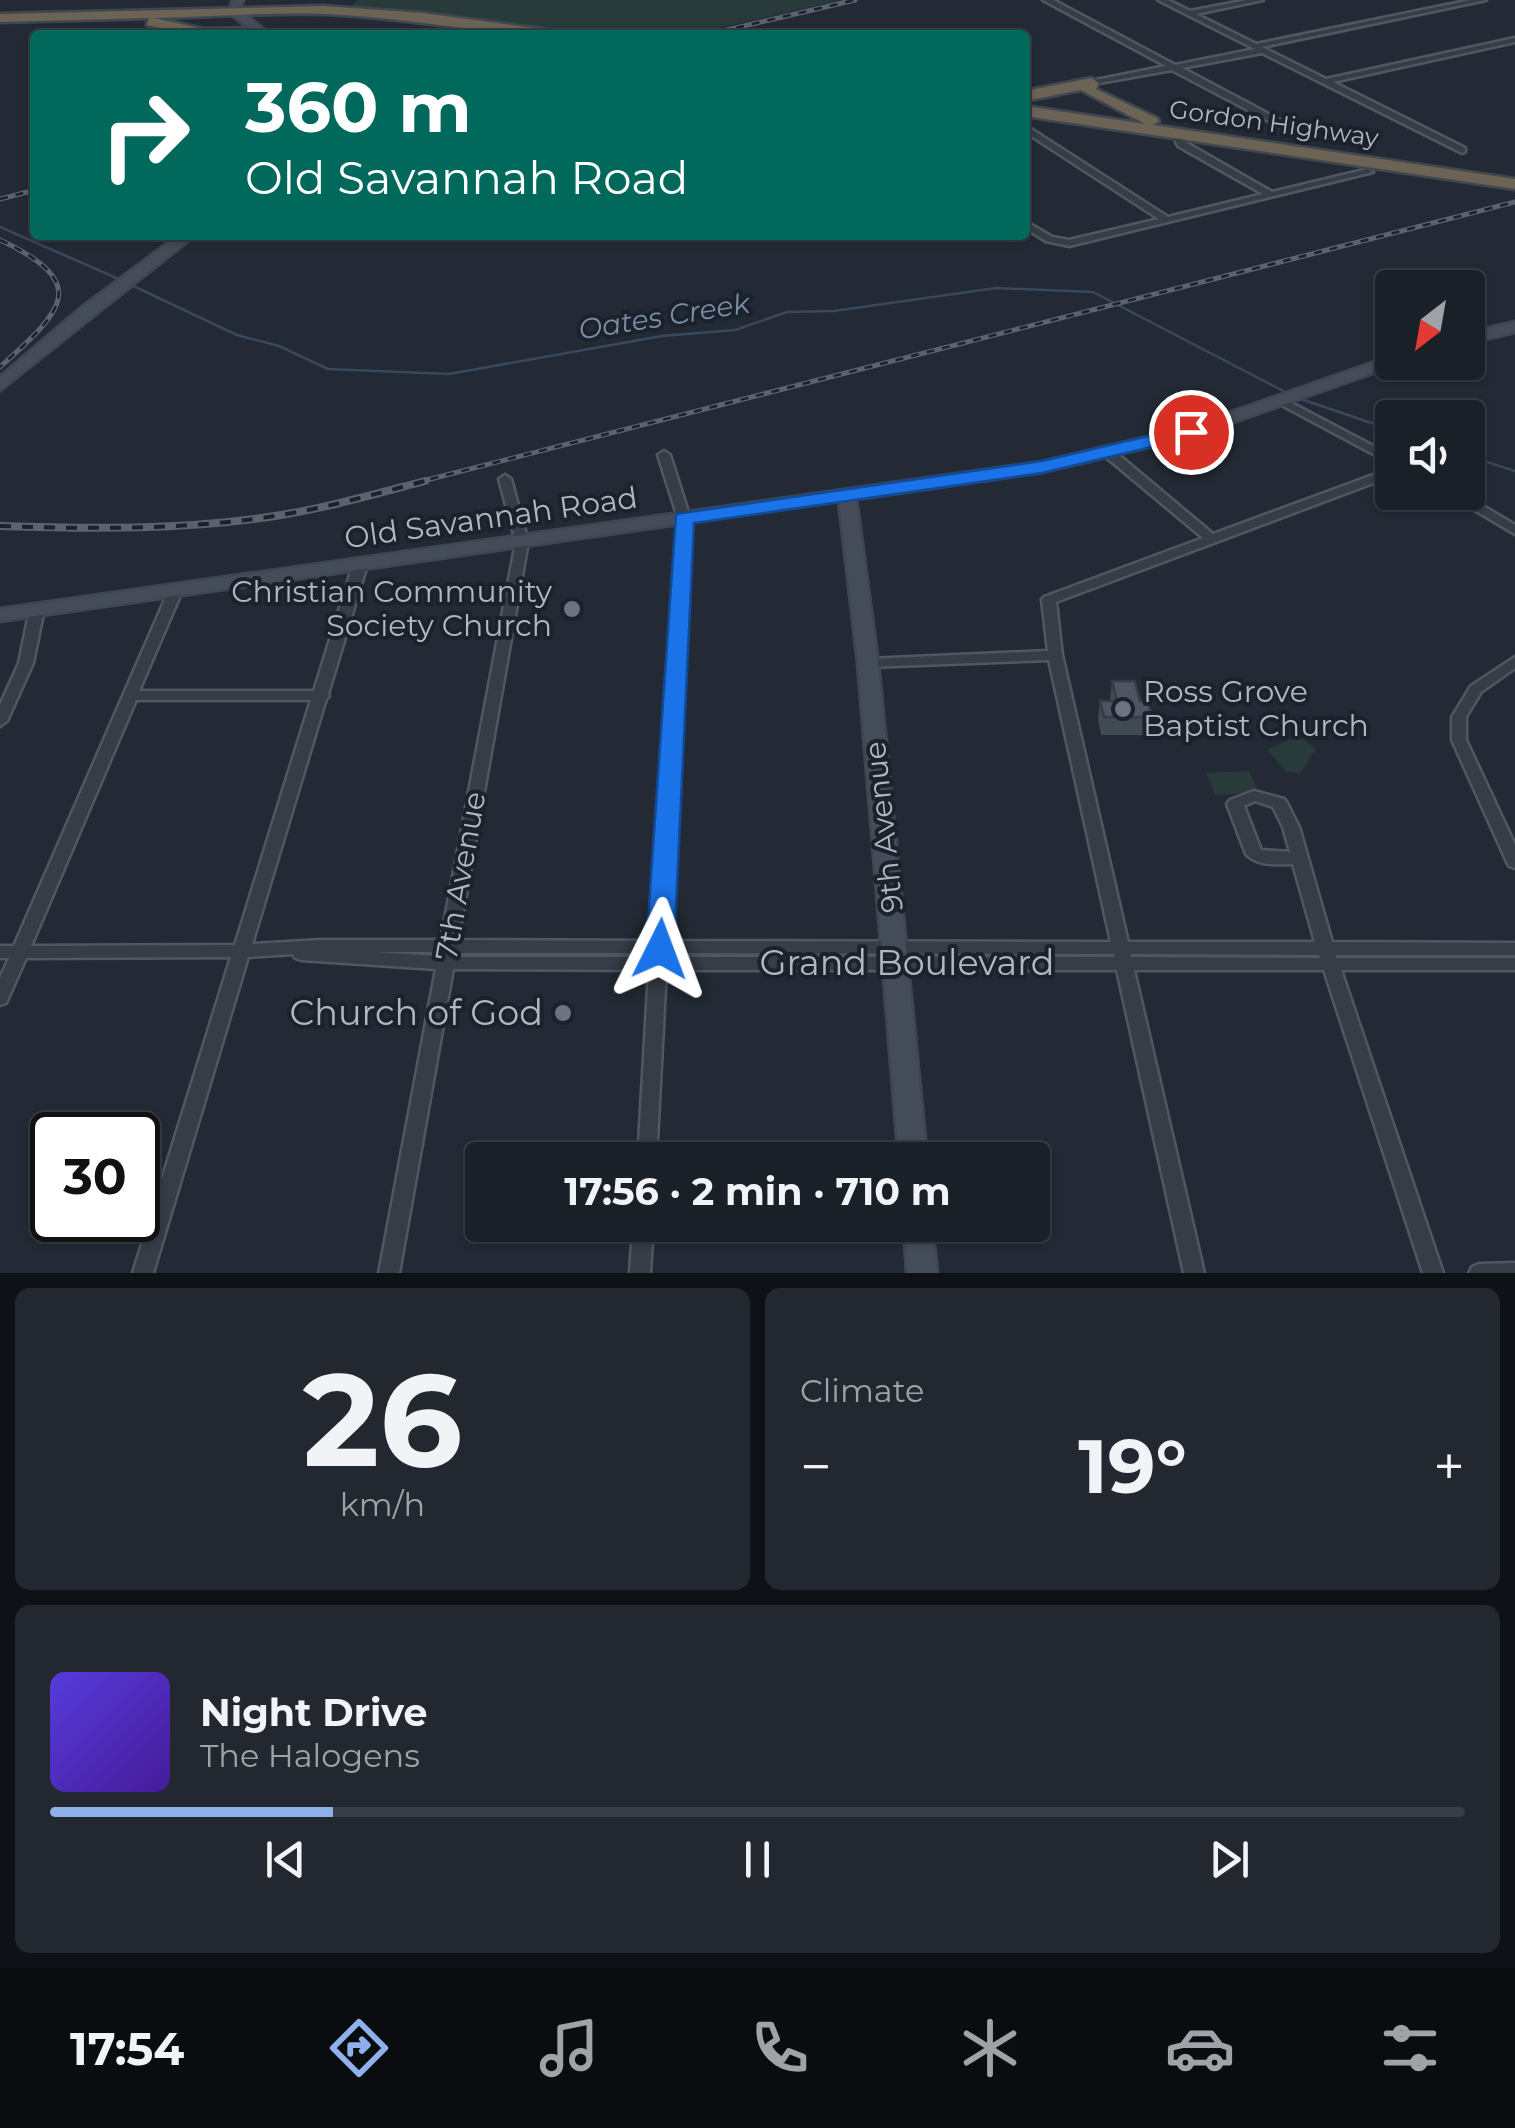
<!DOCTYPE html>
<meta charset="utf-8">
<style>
body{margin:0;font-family:Montserrat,sans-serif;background:#232830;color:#f1f3f6;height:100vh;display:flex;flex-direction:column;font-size:38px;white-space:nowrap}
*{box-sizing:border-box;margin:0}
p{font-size:32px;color:#9fa3a8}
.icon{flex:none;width:55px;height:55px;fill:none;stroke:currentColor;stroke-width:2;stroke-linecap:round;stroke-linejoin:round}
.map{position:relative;height:1273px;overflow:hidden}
.panel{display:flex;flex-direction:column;gap:15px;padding:15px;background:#0e1216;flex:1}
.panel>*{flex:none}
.top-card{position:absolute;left:30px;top:30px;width:1000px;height:210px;border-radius:10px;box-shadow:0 2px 8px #0004,0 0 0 2px #383e45;background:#00695c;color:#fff;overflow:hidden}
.needle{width:65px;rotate:211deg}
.controls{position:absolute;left:1375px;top:270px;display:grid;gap:20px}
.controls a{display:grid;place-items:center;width:110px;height:110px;border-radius:10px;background:#1a2028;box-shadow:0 2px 8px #0004,0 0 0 2px #383e45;font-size:50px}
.speed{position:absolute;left:30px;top:1112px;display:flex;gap:20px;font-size:50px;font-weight:700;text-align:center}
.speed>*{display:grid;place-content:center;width:130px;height:130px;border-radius:50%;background:#1a2028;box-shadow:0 2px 8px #0004,0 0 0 2px #383e45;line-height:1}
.speed .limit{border:5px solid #111;border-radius:15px;background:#fff;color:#111}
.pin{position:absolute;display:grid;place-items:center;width:85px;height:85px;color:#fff;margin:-42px;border:5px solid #fff;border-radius:50%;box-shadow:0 2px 10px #0007}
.me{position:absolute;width:110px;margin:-55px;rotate:3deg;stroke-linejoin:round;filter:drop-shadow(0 0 8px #0008)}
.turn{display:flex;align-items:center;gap:35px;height:210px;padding:0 50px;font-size:45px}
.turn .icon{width:130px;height:130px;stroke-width:2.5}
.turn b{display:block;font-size:70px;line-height:85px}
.big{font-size:75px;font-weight:700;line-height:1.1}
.panel .card{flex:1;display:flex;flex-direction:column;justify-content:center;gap:15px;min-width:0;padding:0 35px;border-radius:15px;background:#232830}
.panel .dial{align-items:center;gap:0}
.dial b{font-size:130px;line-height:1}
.song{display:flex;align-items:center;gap:30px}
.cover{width:120px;height:120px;border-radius:15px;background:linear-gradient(135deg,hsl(250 70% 55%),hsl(260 70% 35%))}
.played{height:10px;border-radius:5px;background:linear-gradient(90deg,#8fb0ea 20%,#383e45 20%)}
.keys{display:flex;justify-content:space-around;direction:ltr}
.heat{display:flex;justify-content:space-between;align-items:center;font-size:55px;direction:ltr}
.panel .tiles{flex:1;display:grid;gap:15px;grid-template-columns:1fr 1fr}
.card:last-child{grid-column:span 2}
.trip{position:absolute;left:465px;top:1142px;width:585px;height:100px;border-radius:10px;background:#1a2028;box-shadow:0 2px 8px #0004,0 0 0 2px #383e45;font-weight:700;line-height:100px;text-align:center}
.tab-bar{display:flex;height:160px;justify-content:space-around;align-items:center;background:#0a0d10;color:#9fa3a8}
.tab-bar .icon{width:70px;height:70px}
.tab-bar .active{color:#8fb0ea}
.tab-bar b{font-size:45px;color:#f1f3f6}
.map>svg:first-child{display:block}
.green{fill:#293a3a}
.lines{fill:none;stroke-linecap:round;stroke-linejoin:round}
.stream{stroke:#3a485c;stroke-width:2.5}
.street-casing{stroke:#515761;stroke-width:5}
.secondary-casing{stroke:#40464f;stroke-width:5}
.highway-casing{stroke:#414751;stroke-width:5}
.street{fill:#363d46;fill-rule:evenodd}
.secondary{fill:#454c59;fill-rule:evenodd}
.highway{fill:#6b6354;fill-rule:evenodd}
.rail-far1-casing{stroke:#5b636f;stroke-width:5}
.rail-casing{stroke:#5b636f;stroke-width:8}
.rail-far1{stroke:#1c222b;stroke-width:2.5;stroke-dasharray:8;stroke-linecap:butt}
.rail{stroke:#1c222b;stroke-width:4;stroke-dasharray:11;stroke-linecap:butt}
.wall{fill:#414953}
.building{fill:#4c5561;stroke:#353c44;stroke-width:2.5}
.route{fill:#1a73e8;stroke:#114b97;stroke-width:2.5}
.worship-dot{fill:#6b7280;stroke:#1c222b;stroke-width:4}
.labels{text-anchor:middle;stroke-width:8;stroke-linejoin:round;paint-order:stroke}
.far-street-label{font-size:25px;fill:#b1b7c2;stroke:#1c222b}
.far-water-label{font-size:28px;font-style:italic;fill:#7c8ea7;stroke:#1c222b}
.street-label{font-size:30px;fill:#b1b7c2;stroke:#1c222b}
.poi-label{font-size:30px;fill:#b1b7c2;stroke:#1c222b;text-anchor:end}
.near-street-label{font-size:35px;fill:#b1b7c2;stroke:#1c222b}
.near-poi-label{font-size:35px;fill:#b1b7c2;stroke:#1c222b;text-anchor:end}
</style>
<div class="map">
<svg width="1515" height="1273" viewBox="0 0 1515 1273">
<rect width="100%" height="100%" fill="#232a35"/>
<path class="green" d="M358 0H840L688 35H588L433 12 352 6Z
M1293 738 1303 739 1316 749 1300 774 1286 771 1267 750Z
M1249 771 1259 793 1215 795 1206 773Z"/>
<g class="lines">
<path class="stream" d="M0 227 121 280
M129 284 237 335 279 346 328 369 449 374 662 336 735 330 787 312 834 311 996 288 1093 292 1289 394
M1298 398 1392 430
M1468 456 1515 471"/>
<defs>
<path id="street" d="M1043 0H1053L1175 65 1255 49 1158 0H1168L1190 11 1247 0H1263L1196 14 1256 44 1471 0H1486L1262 47 1326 79 1515 38V42L1333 82 1465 148V152L1462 153 1262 53 1182 68 1308 135V139L1305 140 1172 70 1088 85 1087 83 1091 81 1166 66Z
M1025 125 1168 217 1263 194 1178 146 1173 135 1177 132 1180 133 1185 142 1272 192 1368 169 1373 172 1069 246 1046 241 1025 228V221L1052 237 1069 240 1159 219 1025 132Z
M1282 398 1392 456V464L1278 403V399Z
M1110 450 1114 451 1213 534 1392 468V476L1056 602 1062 655 1128 942H1315L1293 864C1277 864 1258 867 1246 854L1227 804 1230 800 1254 791 1284 799 1287 803 1299 827 1332 942 1515 943V955H1336V958H1515V970H1341L1443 1273H1423L1324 970H1134L1204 1273H1184L1117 970H666L656 1160H638L649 970 453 969 399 1273H379L436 969 301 960 295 958 293 954 248 957 153 1273H133L231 957 26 958 6 1003 0 1005V978L9 958H0V946H14L170 588 175 587 182 591 139 691H314L353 565 360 561 367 565 328 694 329 696 326 699 252 944 321 940H441L516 542 499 479 505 475 511 479 528 542 458 940 651 941 678 518 658 455 664 451 670 455 690 518 668 941 1111 942 1049 660 868 667 861 663 868 659 1048 651 1042 600 1044 597 1203 538 1106 457 1104 454 1106 451ZM136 700H311L235 945 31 946ZM1255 801 1273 807 1283 827 1290 852 1261 850 1244 806ZM375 952H439L438 956ZM456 953H650V957H455ZM667 953 1114 954 1115 957H667ZM1131 954 1319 955 1320 958 1131 957Z
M1444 492H1460L1515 525V534Z
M37 605 44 609 33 663 7 721 0 726V705L19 663 30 609Z
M1515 657V668L1481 692 1466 717V740L1515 845V868L1509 866 1507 862 1452 740V717L1471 686Z
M633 1225H653L650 1273H630Z
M1515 1263V1273H1469L1472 1267 1479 1264Z"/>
<path id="secondary" d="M233 0H243L239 9 270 35H257L229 12Z
M179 235H195L0 390V377L81 308Z
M1515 322V332L1468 343V333Z
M1392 356V362L1398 364 1191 437 1042 472 856 499 878 663 927 1160H899L858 663 839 501 0 621V609L1042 462 1186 428Z
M904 1225H932L937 1273H907Z"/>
<path id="highway" d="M323 6 423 13 557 31 564 35C484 35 405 17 325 14 268 12 211 17 154 18L204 29 259 28 266 32 264 35H193L147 25 149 18 0 22V14Z
M1091 78 1099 83 1096 89 1157 118 1159 121 1153 125 1515 179V189L1025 116V106L1145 124 1081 90 1025 101V91Z"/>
</defs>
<use href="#street" class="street-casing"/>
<use href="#secondary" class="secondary-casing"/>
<use href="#highway" class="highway-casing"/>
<use href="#street" class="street"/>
<use href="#secondary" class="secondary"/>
<use href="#highway" class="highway"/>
<defs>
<path id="rail-far1" d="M705 35 855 0
M0 199 35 190
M0 240C93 284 62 311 0 367
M415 483 1515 202"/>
<path id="rail" d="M0 526C92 529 184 530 275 516 326 508 375 494 425 481"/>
</defs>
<use href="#rail-far1" class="rail-far1-casing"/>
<use href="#rail" class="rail-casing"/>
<use href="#rail-far1" class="rail-far1"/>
<use href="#rail" class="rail"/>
</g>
<path class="wall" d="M1112 681 1140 701 1152 717 1149 735H1101L1098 719 1100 701H1110Z"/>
<path class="building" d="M1112 681H1135L1140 701H1148L1152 717H1104L1100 701H1117Z"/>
<path class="route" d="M1191 426 1201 432 1198 436 1042 473 694 523 674 949 670 956 660 959 650 956 646 949 676 514 1042 461Z"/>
<g class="worship-dot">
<circle cx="572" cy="609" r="10"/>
<circle cx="1123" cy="709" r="10"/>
<circle cx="563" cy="1013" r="10"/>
</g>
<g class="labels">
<g class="far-street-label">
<text transform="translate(1274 123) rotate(8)" y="9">Gordon Highway</text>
</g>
<g class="far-water-label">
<text transform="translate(664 316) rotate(-9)" y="10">Oates Creek</text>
</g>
<g class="street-label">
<text transform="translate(491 518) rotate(-8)" y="10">Old Savannah Road</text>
<text transform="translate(884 827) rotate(-96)" y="10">9th Avenue</text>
<text transform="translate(461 876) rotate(-80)" y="10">7th Avenue</text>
</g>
<g class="poi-label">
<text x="552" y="602">Christian Community<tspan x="552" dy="34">Society Church</tspan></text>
<text x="1143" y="702" text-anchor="start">Ross Grove<tspan x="1143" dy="34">Baptist Church</tspan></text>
</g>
<g class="near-street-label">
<text x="907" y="975">Grand Boulevard</text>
</g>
<g class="near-poi-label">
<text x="543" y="1025">Church of God</text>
</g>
</g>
</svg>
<div class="controls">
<a><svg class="needle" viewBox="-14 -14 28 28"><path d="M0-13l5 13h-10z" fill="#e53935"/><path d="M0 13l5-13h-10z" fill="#9fa3a8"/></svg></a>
<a><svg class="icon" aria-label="sound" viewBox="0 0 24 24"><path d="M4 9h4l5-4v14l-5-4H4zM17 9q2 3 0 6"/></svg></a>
</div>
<div class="speed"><div class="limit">30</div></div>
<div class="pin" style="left:1191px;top:432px;background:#d93025"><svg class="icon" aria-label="arrive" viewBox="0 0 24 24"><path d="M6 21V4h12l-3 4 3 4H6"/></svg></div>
<svg class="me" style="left:660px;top:949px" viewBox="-20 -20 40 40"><path d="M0-17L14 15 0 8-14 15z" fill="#1a73e8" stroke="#fff" stroke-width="4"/></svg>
<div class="trip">17:56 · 2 min · 710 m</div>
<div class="top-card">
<div class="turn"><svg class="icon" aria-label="right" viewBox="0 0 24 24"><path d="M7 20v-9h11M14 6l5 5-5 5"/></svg><div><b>360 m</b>Old Savannah Road</div></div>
</div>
</div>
<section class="panel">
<div class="tiles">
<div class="card dial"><b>26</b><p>km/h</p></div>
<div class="card"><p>Climate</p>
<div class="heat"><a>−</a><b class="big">19°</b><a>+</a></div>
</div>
<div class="card">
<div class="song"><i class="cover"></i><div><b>Night Drive</b><p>The Halogens</p></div></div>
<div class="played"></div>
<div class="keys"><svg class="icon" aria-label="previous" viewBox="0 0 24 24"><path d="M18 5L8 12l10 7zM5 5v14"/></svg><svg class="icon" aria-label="pause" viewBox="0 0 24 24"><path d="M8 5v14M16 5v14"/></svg><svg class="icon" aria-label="next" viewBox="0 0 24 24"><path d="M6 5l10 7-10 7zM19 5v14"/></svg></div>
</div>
</div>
</section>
<nav class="tab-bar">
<b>17:54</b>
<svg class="icon active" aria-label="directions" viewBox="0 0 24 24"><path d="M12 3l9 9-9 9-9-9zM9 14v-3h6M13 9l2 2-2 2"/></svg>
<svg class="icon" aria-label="music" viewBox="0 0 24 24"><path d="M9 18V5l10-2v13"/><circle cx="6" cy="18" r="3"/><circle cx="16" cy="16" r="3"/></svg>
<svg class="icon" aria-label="phone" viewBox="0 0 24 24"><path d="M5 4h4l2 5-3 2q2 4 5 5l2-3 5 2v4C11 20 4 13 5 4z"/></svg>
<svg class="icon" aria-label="climate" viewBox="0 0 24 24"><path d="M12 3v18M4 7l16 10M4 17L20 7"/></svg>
<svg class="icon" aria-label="car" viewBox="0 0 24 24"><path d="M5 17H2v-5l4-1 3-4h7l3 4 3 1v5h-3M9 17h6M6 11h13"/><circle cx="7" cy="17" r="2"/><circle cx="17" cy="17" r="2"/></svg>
<svg class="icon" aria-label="filters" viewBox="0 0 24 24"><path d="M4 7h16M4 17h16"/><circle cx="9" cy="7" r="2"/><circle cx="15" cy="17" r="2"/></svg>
</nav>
